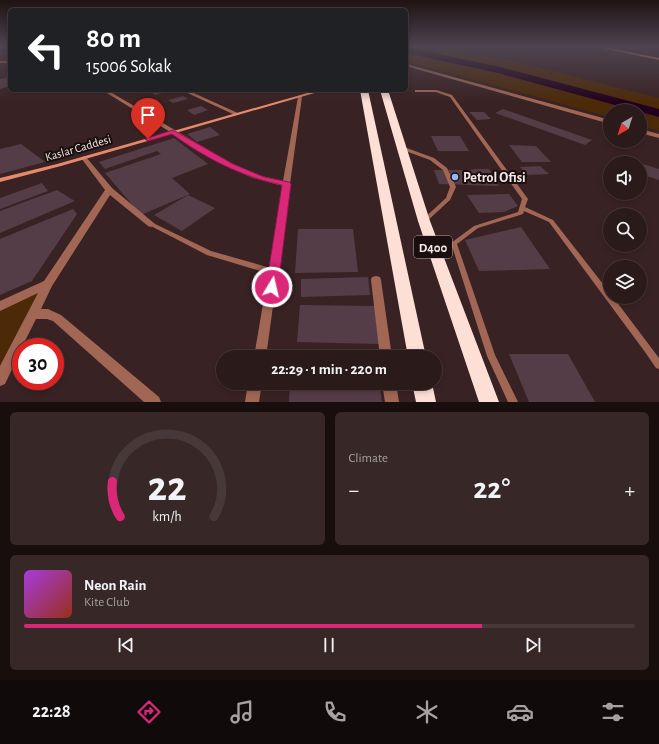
<!DOCTYPE html>
<meta charset="utf-8">
<style>
body{margin:0;font-family:"Alegreya Sans",sans-serif;background:#372727;color:#f1f3f6;height:100vh;display:flex;flex-direction:column;font-size:15px;white-space:nowrap}
*{box-sizing:border-box;margin:0}
p{font-size:13px;color:#a6a1a2}
.icon{flex:none;width:22px;height:22px;fill:none;stroke:currentColor;stroke-width:2;stroke-linecap:round;stroke-linejoin:round}
.map{position:relative;height:402px;overflow:hidden}
.sheet{display:flex;flex-direction:column;gap:10px;padding:10px;background:#180e0e;flex:1}
.sheet>*{flex:none}
.guide{position:absolute;left:8px;top:8px;width:400px;height:84px;border-radius:6px;box-shadow:0 2px 6px #0003,0 0 0 1px #473839;background:#202124;color:#fff;overflow:hidden}
.needle{width:26px;rotate:219deg}
.tools{position:absolute;left:603px;top:104px;display:grid;gap:8px}
.tools a{display:grid;place-items:center;width:44px;height:44px;border-radius:50%;background:#2b1a1a;box-shadow:0 2px 6px #0003,0 0 0 1px #473839;font-size:20px}
.speed{position:absolute;left:12px;top:338px;display:flex;gap:8px;font-size:20px;font-weight:700;text-align:center}
.speed>*{display:grid;place-content:center;width:52px;height:52px;border-radius:50%;background:#2b1a1a;box-shadow:0 2px 6px #0003,0 0 0 1px #473839;line-height:1}
.speed .limit{border:6px solid #d22;background:#fff;color:#111}
.pin{position:absolute;display:grid;place-items:center;width:34px;height:34px;color:#fff;margin:-41px -17px;border-radius:50% 50% 50% 0;rotate:-45deg;box-shadow:0 0 4px #0007}
.pin .icon{rotate:45deg}
.me{position:absolute;width:44px;margin:-22px;rotate:9deg;stroke-linejoin:round;filter:drop-shadow(0 0 3px #0008)}
.turn{display:flex;align-items:center;gap:14px;height:84px;padding:0 12px;font-size:18px}
.turn .icon{width:52px;height:52px;stroke-width:2.5}
.turn b{display:block;font-size:28px;line-height:34px}
.big{font-size:30px;font-weight:700;line-height:1.1}
.sheet .tile{flex:1;display:flex;flex-direction:column;justify-content:center;gap:6px;min-width:0;padding:0 14px;border-radius:6px;background:#372727}
.sheet .dial{align-items:center;gap:0}
.dial svg{height:104px;overflow:visible;fill:none;stroke:#473839;stroke-width:7;stroke-linecap:round;text-anchor:middle}
.dial text{fill:#f1f3f6;stroke:none}
.song{display:flex;align-items:center;gap:12px}
.cover{width:48px;height:48px;border-radius:6px;background:linear-gradient(135deg,hsl(280 70% 55%),hsl(10 70% 35%))}
.played{height:4px;border-radius:2px;background:linear-gradient(90deg,#db2777 75%,#473839 75%)}
.keys{display:flex;justify-content:space-around;direction:ltr}
.heat{display:flex;justify-content:space-between;align-items:center;font-size:22px;direction:ltr}
.sheet .tiles{flex:1;display:grid;gap:10px;grid-template-columns:1fr 1fr}
.tile:last-child{grid-column:span 2}
.trip{position:absolute;left:216px;top:350px;width:226px;height:40px;border-radius:20px;background:#2b1a1a;box-shadow:0 2px 6px #0003,0 0 0 1px #473839;font-weight:700;line-height:40px;text-align:center}
.tab-bar{display:flex;height:64px;justify-content:space-around;align-items:center;background:#110a0a;color:#a6a1a2}
.tab-bar .icon{width:28px;height:28px}
.tab-bar .current{color:#db2777}
.tab-bar b{font-size:18px;color:#f1f3f6}
.map>svg:first-child{display:block}
.green{fill:#4c2a08}
.lines{fill:none;stroke-linecap:round;stroke-linejoin:round}
.river{fill:#20011e;fill-rule:evenodd}
.building{fill:#553d47}
.lane{fill:#a26754;fill-rule:evenodd}
.street{fill:#a26754;fill-rule:evenodd}
.secondary{fill:#e6886a;fill-rule:evenodd}
.highway{fill:#fddfd5;fill-rule:evenodd}
.route{fill:#db2777;stroke:#8e194d}
.poi-dot{fill:#93b7fd;stroke:#190f0f;stroke-width:1.5}
.labels{text-anchor:middle;stroke-width:4;stroke-linejoin:round;paint-order:stroke}
.far-street-label{font-size:12px;fill:#f8e7e8;stroke:#190f0f}
.shield{fill:#190f0f;stroke:#b5a6a7;stroke-width:1}
.shield-label{font-size:13px;font-weight:bold;fill:#f8e7e8}
.poi-label{font-size:14px;font-weight:bold;fill:#f8e7e8;stroke:#190f0f;text-anchor:start}
</style>
<div class="map">
<svg width="659" height="402" viewBox="0 0 659 402">
<rect width="100%" height="100%" fill="#392223"/>
<path class="green" d="M406 46H425L512 61 659 98V131L640 125V111H610V117L406 61Z
M48 284 0 379V306Z"/>
<g class="lines">
<path class="river" d="M0 46H10V52H0Z
M406 47 500 67 659 109V117L498 73 406 53Z"/>
</g>
<path class="building" d="M10 77V86L0 89V79Z
M161 90 169 91 155 95 151 92Z
M183 96 188 99 173 103 168 100Z
M201 106 208 110 194 115 187 110Z
M503 109 592 140 585 145 495 113Z
M469 112H484L491 119 477 120Z
M210 127 220 135 197 142 187 134Z
M431 136H460L469 151H438Z
M174 138 208 164 172 178 190 194 141 215 105 173 161 154 157 151 105 169 99 162Z
M21 144 45 162 0 174V149Z
M509 145 536 146 551 162H522Z
M643 164 659 169V180L640 174Z
M540 166 549 174 528 175 520 167Z
M477 169H489L499 186 439 184 434 170H470Z
M42 183 48 191 0 209V198Z
M57 190 75 201 0 233V211Z
M509 194 518 206 504 212 479 213 467 195Z
M188 195 215 208 182 231 154 215Z
M73 209 77 214 32 281 0 295V239Z
M521 227 550 269 479 271 465 240Z
M298 229H353L358 272 295 273Z
M368 277 370 295 301 297V279Z
M300 305 375 306 379 344 297 342Z
M509 354H568L595 402H529Z
M290 383H379L382 402H289Z"/>
<g class="lines">
<path class="lane" d="M415 90H436L452 95 528 199 525 207 553 220 610 293V297H613L659 358V369L656 368 645 352 549 222 524 211 523 214 478 228 457 244 495 355 518 402H508L487 356 451 243 474 226 518 212 522 199 450 97 436 92H415Z
M400 147H404L434 158 447 168 456 187 450 200 426 222 424 223 421 221 446 198 450 187 443 170 430 160 400 149Z
M151 222 211 251 274 269 276 270 277 272 276 274 274 275 207 255 149 225 148 224 149 223Z"/>
<path class="street" d="M0 61H10V63H0Z
M406 64 610 120V124L406 66Z
M102 90H107L229 162 258 175 283 181 298 97 300 96 302 97 266 357H254L283 186 253 178 224 165Z
M181 90H187L240 114 235 115Z
M640 129 659 134V138L640 133Z
M84 156 86 157 112 188 155 224 151 227 148 226 110 195 52 286 41 309H48L61 315 159 397 161 402H144L53 321 47 319H36L22 347H21V350L5 384 0 386V366L38 293 0 311V301L44 281 105 190 81 158Z
M376 276 380 277 381 280 392 357H380L371 280 372 277Z
M248 383H262L259 402H245Z
M382 383H396L399 402H385Z"/>
<path class="secondary" d="M592 46H600L659 58V60Z
M318 90H325L61 166 0 182V178L57 164Z"/>
<path class="highway" d="M360 90H368L426 357H408Z
M380 90H388L430 221 499 402H479L418 221Z
M412 383H432L436 402H416Z"/>
</g>
<linearGradient id="sky" x2="0" y2="1"><stop stop-color="#1f1313"/><stop offset="0.45" stop-color="#4e4450"/><stop offset="1" stop-color="#4e4450" stop-opacity="0"/></linearGradient>
<rect width="659" height="103" fill="url(#sky)"/>
<path class="route" d="M173 130 233 164 264 177 289 182 291 184 278 287 276 290 272 291 267 290 266 287 282 185C242 177 205 158 172 134L148 141 145 139Z"/>
<circle class="poi-dot" cx="455" cy="177" r="4"/>
<g class="labels">
<g class="far-street-label">
<text transform="translate(78 148) rotate(-16)" y="4">Kaslar Caddesi</text>
</g>
<rect class="shield" x="414" y="236" width="38" height="22" rx="3"/>
<g class="shield-label">
<text x="433" y="252">D400</text>
</g>
<g class="poi-label">
<text x="463" y="182">Petrol Ofisi</text>
</g>
</g>
</svg>
<div class="tools">
<a><svg class="needle" viewBox="-14 -14 28 28"><path d="M0-13l5 13h-10z" fill="#e53935"/><path d="M0 13l5-13h-10z" fill="#a6a1a2"/></svg></a>
<a><svg class="icon" aria-label="sound" viewBox="0 0 24 24"><path d="M4 9h4l5-4v14l-5-4H4zM17 9q2 3 0 6"/></svg></a>
<a><svg class="icon" aria-label="search" viewBox="0 0 24 24"><circle cx="10" cy="10" r="6"/><path d="M15 15l6 6"/></svg></a>
<a><svg class="icon" aria-label="layers" viewBox="0 0 24 24"><path d="M12 4l9 5-9 5-9-5zM3 14l9 5 9-5"/></svg></a>
</div>
<div class="speed"><div class="limit">30</div></div>
<div class="pin" style="left:148px;top:139px;background:#d93025"><svg class="icon" aria-label="arrive" viewBox="0 0 24 24"><path d="M6 21V4h12l-3 4 3 4H6"/></svg></div>
<svg class="me" style="left:272px;top:287px" viewBox="-20 -20 40 40"><circle r="17" fill="#db2777" stroke="#fff" stroke-width="3"/><path d="M0-11L8 9 0 5-8 9z" fill="#fff"/></svg>
<div class="trip">22:29 · 1 min · 220 m</div>
<div class="guide">
<div class="turn"><svg class="icon" aria-label="left" viewBox="0 0 24 24"><path d="M17 20v-9H6M10 6l-5 5 5 5"/></svg><div><b>80 m</b>15006 Sokak</div></div>
</div>
</div>
<section class="sheet">
<div class="tiles">
<div class="tile dial"><svg viewBox="0 0 100 80">
<path d="M14 69A42 42 0 1 1 86 69"/>
<path d="M14 69A42 42 0 0 1 8 42" stroke="#db2777"/>
<text x="50" y="56" font-size="32" font-weight="700">22</text>
<text x="50" y="72" font-size="11">km/h</text>
</svg></div>
<div class="tile"><p>Climate</p>
<div class="heat"><a>−</a><b class="big">22°</b><a>+</a></div>
</div>
<div class="tile">
<div class="song"><i class="cover"></i><div><b>Neon Rain</b><p>Kite Club</p></div></div>
<div class="played"></div>
<div class="keys"><svg class="icon" aria-label="previous" viewBox="0 0 24 24"><path d="M18 5L8 12l10 7zM5 5v14"/></svg><svg class="icon" aria-label="pause" viewBox="0 0 24 24"><path d="M8 5v14M16 5v14"/></svg><svg class="icon" aria-label="next" viewBox="0 0 24 24"><path d="M6 5l10 7-10 7zM19 5v14"/></svg></div>
</div>
</div>
</section>
<nav class="tab-bar">
<b>22:28</b>
<svg class="icon current" aria-label="directions" viewBox="0 0 24 24"><path d="M12 3l9 9-9 9-9-9zM9 14v-3h6M13 9l2 2-2 2"/></svg>
<svg class="icon" aria-label="music" viewBox="0 0 24 24"><path d="M9 18V5l10-2v13"/><circle cx="6" cy="18" r="3"/><circle cx="16" cy="16" r="3"/></svg>
<svg class="icon" aria-label="phone" viewBox="0 0 24 24"><path d="M5 4h4l2 5-3 2q2 4 5 5l2-3 5 2v4C11 20 4 13 5 4z"/></svg>
<svg class="icon" aria-label="climate" viewBox="0 0 24 24"><path d="M12 3v18M4 7l16 10M4 17L20 7"/></svg>
<svg class="icon" aria-label="car" viewBox="0 0 24 24"><path d="M5 17H2v-5l4-1 3-4h7l3 4 3 1v5h-3M9 17h6M6 11h13"/><circle cx="7" cy="17" r="2"/><circle cx="17" cy="17" r="2"/></svg>
<svg class="icon" aria-label="filters" viewBox="0 0 24 24"><path d="M4 7h16M4 17h16"/><circle cx="9" cy="7" r="2"/><circle cx="15" cy="17" r="2"/></svg>
</nav>
